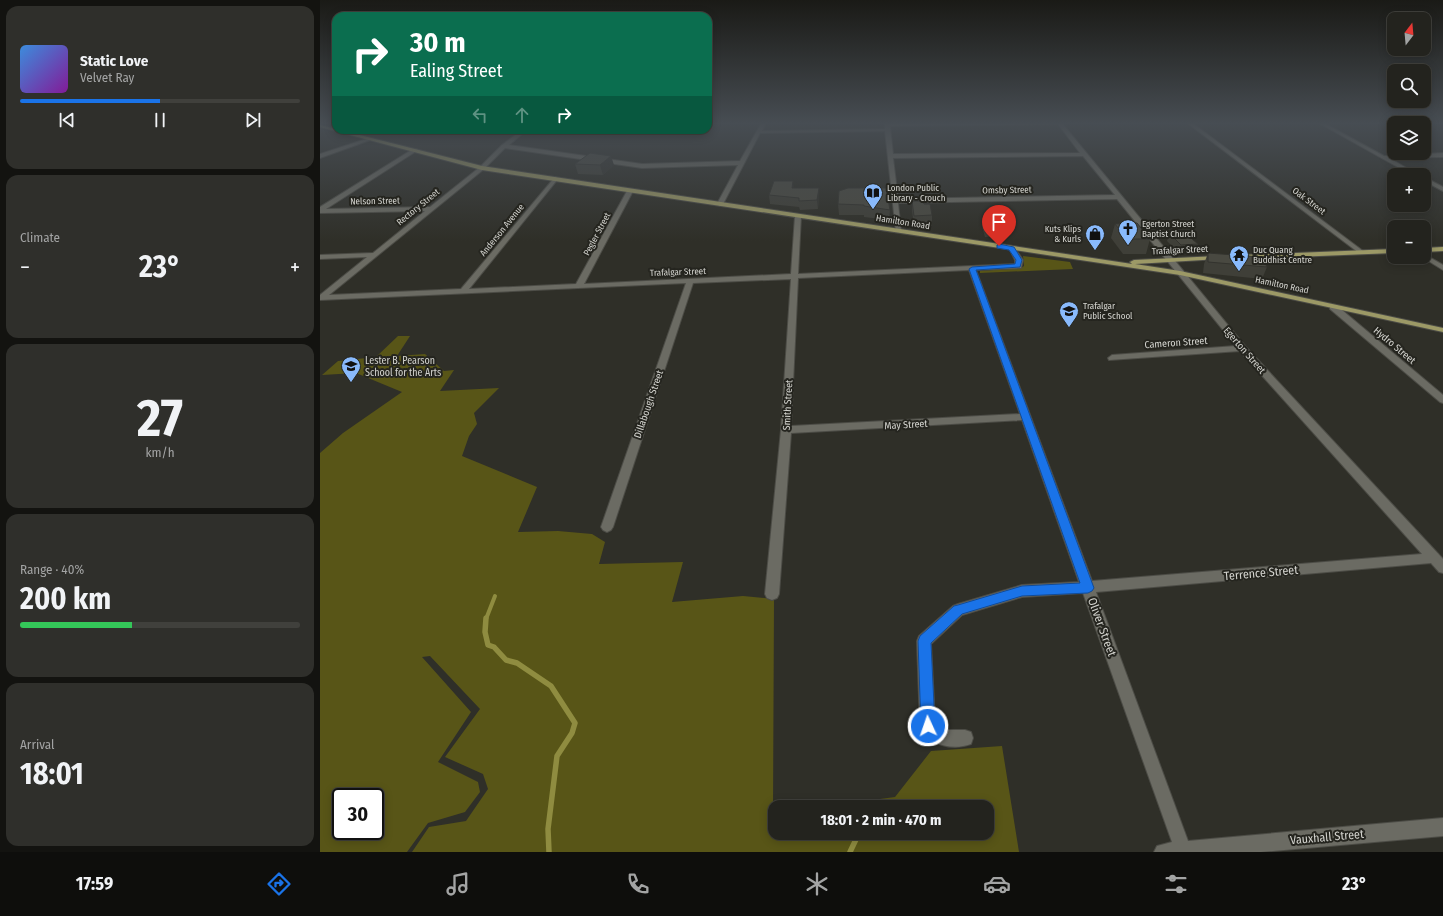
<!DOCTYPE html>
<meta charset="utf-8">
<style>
body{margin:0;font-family:"Fira Sans Condensed",sans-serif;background:#2f2f2b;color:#f1f3f6;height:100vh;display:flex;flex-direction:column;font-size:15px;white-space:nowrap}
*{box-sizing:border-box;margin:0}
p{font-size:13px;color:#a3a4a4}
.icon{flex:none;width:22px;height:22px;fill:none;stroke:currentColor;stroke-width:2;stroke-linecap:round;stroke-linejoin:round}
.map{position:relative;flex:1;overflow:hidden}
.details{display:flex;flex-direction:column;gap:6px;padding:6px;background:#131310;width:320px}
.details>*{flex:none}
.hud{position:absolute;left:12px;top:12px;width:380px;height:122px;border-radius:12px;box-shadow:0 2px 10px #0003,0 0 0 1px #40403c;background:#0b6e4f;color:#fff;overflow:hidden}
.needle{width:26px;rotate:16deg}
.buttons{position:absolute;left:1067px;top:12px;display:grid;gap:8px}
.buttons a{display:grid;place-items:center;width:44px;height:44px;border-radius:8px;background:#23231e;box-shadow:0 2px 10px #0003,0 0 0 1px #40403c;font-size:20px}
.speed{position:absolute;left:12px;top:788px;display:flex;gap:8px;font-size:20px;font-weight:700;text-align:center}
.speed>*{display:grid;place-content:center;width:52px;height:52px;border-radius:50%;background:#23231e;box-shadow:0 2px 10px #0003,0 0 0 1px #40403c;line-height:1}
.speed .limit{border:2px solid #111;border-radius:6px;background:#fff;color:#111}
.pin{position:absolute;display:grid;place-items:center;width:34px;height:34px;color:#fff;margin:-41px -17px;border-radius:50% 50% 50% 0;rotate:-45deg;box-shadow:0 0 4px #0007}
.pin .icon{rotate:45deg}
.me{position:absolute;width:44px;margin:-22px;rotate:357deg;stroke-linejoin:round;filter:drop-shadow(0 0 3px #0008)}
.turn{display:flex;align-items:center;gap:14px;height:84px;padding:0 12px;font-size:18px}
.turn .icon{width:52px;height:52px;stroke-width:2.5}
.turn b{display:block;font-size:28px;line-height:34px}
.lanes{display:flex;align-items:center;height:38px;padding:0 12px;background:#0003;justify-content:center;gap:20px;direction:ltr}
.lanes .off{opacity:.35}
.big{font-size:30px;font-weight:700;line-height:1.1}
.details .card{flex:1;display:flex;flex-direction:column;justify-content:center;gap:6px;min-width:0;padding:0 14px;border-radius:12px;background:#2f2f2b}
.details .dial{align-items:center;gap:0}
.dial b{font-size:52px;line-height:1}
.song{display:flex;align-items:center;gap:12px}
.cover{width:48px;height:48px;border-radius:6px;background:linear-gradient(135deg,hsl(210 70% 55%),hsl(290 70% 35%))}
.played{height:4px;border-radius:2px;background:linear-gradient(90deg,#1a73e8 50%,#40403c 50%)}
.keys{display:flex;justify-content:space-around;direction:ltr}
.heat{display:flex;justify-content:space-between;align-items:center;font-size:22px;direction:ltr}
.charge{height:6px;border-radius:3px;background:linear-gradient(90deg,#34c759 40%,#40403c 0)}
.trip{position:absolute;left:448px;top:800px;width:226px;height:40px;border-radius:12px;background:#23231e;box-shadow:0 2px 10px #0003,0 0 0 1px #40403c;font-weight:700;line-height:40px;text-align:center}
.dock{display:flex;height:64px;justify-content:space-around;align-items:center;background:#0e0e0c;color:#a3a4a4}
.dock .icon{width:28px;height:28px}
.dock .on{color:#1a73e8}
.dock b{font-size:18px;color:#f1f3f6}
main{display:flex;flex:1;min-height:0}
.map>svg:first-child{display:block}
.green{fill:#585517;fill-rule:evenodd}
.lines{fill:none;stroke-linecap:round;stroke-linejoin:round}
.stream-far1{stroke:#8f8c40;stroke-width:4}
.stream{stroke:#8f8c40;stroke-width:5.5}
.minor-casing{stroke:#4c4c46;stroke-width:2}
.major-casing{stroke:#4c4c46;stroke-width:2}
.minor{fill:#6b6b63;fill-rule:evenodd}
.major{fill:#9c9966;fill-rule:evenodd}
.wall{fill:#3f3f38}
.shaded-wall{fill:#33332e}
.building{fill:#494941;stroke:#33332e}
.route{fill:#1a73e8;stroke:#114b97}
.labels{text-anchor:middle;stroke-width:4;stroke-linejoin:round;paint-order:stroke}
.far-poi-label{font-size:9px;fill:#d4d4cf;stroke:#25251f;text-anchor:start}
.far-street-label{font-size:9px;fill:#d4d4cf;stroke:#25251f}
.street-label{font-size:10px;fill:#d4d4cf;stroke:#25251f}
.poi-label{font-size:10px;fill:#d4d4cf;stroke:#25251f;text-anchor:start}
.near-street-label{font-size:12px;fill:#d4d4cf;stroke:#25251f}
</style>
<main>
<section class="details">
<div class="card">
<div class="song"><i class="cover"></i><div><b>Static Love</b><p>Velvet Ray</p></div></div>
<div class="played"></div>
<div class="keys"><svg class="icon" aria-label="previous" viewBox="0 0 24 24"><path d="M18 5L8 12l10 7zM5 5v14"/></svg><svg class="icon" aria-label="pause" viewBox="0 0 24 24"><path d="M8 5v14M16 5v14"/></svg><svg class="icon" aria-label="next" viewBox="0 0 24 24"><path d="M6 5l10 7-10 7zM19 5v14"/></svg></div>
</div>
<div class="card"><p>Climate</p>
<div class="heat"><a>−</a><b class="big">23°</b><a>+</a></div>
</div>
<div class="card dial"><b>27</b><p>km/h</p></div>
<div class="card"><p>Range · 40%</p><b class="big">200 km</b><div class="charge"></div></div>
<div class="card"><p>Arrival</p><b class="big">18:01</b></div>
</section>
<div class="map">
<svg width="1123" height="852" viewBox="0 0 1123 852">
<rect width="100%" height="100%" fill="#2f2f28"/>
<path class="green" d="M703 256 750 262 753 269 660 273V271L701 268 704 266Z
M78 336H90L77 356 105 354 124 371 134 370 120 391 179 388 154 413 157 424 149 436 142 456 217 487 198 532 238 531 272 534 285 542 279 564 363 562 352 602 423 596 454 599 453 813H455V833H667V807H499L575 797 611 751 682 746 699 852H92L109 827 146 821 168 789 163 774 125 757 160 709 110 656 102 657 151 712 118 762 158 782 160 792 145 812 108 823 87 852H0V453L23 433 82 392 36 373 2 375 18 361 56 357ZM21 797H55V831H21Z"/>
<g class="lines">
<path class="stream-far1" d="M166 619 175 596"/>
<path class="stream" d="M166 618 165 632 168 645 174 647 186 660 197 663 231 686 255 723 252 733 237 756 228 829 229 852
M552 807 553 804
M530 852 539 833"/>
<defs>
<path id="minor" d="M442 122H446L442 131 565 129V124L567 123 741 122 925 346 1123 559V573L1119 572 1111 563 776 592 868 841 1123 818V836L941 852H834L837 846 852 842 763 593 702 597 642 615 611 644 615 722 624 730H645L651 732 653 738 651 744C632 751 608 745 600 726L597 641 599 636 633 606 638 604 702 585 759 582 702 420 471 433 459 594 457 598 452 600 447 598 445 594 461 430 471 279 373 283 293 527 291 530 287 532 283 530 281 527 366 283 0 300V295L47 257 0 259V255L53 253 105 211 0 213V207L93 149 98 150 6 209 110 207 160 167 182 145 202 130H207L189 145 322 164 420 161ZM738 124 760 153 573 154 570 126ZM565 131 576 232 581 231 578 203 797 199 916 346 792 355 788 358 789 360 920 351 1102 554 772 581 656 270 701 268 703 260 694 247 692 246 689 248 695 260V264L478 274 481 216 478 214 475 216 471 274 264 284 313 191 310 189 307 191 256 284 149 289 237 180V178L235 177 141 289 9 295 164 169 185 148 322 168 418 165 397 204 400 206 403 204 440 133ZM763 156 795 195 578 199 573 158ZM649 270 700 414 471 426 478 278Z
M866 122H871L1043 251V253H1039Z
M997 122H1002L1064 156 1123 153V157L1069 158 1099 175H1092Z
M49 138 53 139 0 158V154Z
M1104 177 1123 187V191L1104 181Z
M1104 254 1123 265V270L1102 257H1104Z
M1010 305H1016L1123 395V403L1120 402 1010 309Z"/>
<path id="major" d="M0 125 162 166 812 264 810 262 814 260 898 256 900 257V259L815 264 860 271 1123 328V332L860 275 162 170 0 127Z
M1123 247V251L1104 252V248Z
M1074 249V253L922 259 919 257 922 255Z"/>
</defs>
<use href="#minor" class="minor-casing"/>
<use href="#major" class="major-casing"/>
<use href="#minor" class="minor"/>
<use href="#major" class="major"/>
</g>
<path class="wall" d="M255 164 294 165 283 175 258 174Z
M474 188 499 197 498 209 480 210 479 207 450 204 449 195Z
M519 191 570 210 569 220 544 217V215H519L518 204Z
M592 201 604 204 612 215V226H594L592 211Z
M663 216 680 225 679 236 665 237 662 227Z
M795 224 830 239 826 254H803L791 238Z
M850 234 878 244 875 252H858L847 241Z
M888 253 947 267 942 279 883 273 884 264Z"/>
<path class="shaded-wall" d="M291 156 294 165 283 175 280 165Z
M473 181 474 189 472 188Z
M499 188V197L498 209 497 200Z"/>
<path class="building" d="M270 153 291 156 280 165 255 164Z
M454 181H473L472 188H499L497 200 479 201V198L449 195Z
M528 188H566L570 210 544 206V205L518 204 519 191Z
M592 201H603L604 204H610L612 215 594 216Z
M663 216H676L680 225 666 226Z
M817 223 830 239H807L795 224Z
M865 233 878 244 861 245 850 234Z
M888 253 942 257 947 267 888 262Z"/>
<linearGradient id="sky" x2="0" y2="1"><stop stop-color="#1a1a16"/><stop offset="0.51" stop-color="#474d53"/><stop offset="1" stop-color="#474d53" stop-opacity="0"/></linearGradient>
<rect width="1123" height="241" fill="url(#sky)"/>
<path class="route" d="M679 244 694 247 702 260 700 267 656 270 774 588 772 591 768 593 702 596 642 614 611 643 615 726 613 731 608 733 603 731 601 726 598 641 600 636 634 606 638 605 702 586 760 583 649 269 652 267 695 264 696 260 689 250 677 248V245Z"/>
<defs>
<symbol id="library-pin" viewBox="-11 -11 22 30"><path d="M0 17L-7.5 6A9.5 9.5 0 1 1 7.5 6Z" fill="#89bafc" stroke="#25251f"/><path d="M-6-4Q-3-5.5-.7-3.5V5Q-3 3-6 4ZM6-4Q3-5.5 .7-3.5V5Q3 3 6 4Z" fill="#111"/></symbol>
<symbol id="church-pin" viewBox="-11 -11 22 30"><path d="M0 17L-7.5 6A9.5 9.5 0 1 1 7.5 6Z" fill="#89bafc" stroke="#25251f"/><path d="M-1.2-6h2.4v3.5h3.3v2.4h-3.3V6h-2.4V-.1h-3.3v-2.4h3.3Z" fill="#111"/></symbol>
<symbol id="shop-pin" viewBox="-11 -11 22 30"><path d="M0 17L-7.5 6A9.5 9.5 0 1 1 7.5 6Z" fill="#89bafc" stroke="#25251f"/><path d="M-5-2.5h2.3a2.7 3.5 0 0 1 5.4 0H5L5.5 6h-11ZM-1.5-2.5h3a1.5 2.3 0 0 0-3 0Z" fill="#111"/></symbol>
<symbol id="temple-pin" viewBox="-11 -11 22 30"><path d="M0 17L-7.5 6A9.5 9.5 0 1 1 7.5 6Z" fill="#89bafc" stroke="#25251f"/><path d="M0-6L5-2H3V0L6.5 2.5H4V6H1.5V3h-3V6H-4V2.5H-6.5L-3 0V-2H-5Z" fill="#111"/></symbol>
<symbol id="school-pin" viewBox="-11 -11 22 30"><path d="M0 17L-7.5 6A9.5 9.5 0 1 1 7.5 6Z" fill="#89bafc" stroke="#25251f"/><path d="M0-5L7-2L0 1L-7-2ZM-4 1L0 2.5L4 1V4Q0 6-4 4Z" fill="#111"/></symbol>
</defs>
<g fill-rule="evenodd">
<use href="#library-pin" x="542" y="182" width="22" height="30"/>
<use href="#church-pin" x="797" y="218" width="22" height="30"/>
<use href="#shop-pin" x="764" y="223" width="22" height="30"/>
<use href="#temple-pin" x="908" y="244" width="22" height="30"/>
<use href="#school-pin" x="738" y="300" width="22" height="30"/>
<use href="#school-pin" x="20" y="355" width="22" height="30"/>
</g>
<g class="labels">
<g class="far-poi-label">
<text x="567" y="191">London Public<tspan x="567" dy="10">Library - Crouch</tspan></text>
<text x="822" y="227">Egerton Street<tspan x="822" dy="10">Baptist Church</tspan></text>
<text x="761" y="232" text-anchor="end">Kuts Klips<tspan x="761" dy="10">&amp; Kurls</tspan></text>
<text x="933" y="253">Duc Quang<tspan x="933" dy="10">Buddhist Centre</tspan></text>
<text x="763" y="309">Trafalgar<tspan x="763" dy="10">Public School</tspan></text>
</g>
<g class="far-street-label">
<text transform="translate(687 190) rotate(-1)" y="3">Omsby Street</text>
<text transform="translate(55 201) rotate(-1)" y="3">Nelson Street</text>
<text transform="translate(989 201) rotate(37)" y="3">Oak Street</text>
<text transform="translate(98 207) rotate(-39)" y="3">Rectory Street</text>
<text transform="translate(583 222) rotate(9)" y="3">Hamilton Road</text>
<text transform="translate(182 230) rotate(-51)" y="3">Anderson Avenue</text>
<text transform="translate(277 234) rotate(-62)" y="3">Pegler Street</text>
<text transform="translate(860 250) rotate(-3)" y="3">Trafalgar Street</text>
<text transform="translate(358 272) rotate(-2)" y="3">Trafalgar Street</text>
<text transform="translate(962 285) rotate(12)" y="3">Hamilton Road</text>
</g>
<g class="street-label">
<text transform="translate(856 342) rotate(-4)" y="4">Cameron Street</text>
<text transform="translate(1075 345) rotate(40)" y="4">Hydro Street</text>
<text transform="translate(925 350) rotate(49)" y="4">Egerton Street</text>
<text transform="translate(328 404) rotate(-71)" y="4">Dillabough Street</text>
<text transform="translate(467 405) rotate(-87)" y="4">Smith Street</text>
<text transform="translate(586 424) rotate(-3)" y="4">May Street</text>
</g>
<g class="poi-label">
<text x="45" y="364">Lester B. Pearson<tspan x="45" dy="12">School for the Arts</tspan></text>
</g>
<g class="near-street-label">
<text transform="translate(941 573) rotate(-5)" y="4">Terrence Street</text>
<text transform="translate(782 627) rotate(70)" y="4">Oliver Street</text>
<text transform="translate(1007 837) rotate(-5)" y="4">Vauxhall Street</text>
</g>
</g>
</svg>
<div class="buttons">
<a><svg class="needle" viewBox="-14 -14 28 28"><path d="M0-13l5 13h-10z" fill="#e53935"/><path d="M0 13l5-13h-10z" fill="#a3a4a4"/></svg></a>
<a><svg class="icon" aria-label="search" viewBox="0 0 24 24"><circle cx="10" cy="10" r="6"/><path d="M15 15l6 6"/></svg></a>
<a><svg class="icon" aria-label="layers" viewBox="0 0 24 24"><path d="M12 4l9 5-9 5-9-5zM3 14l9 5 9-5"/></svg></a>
<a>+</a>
<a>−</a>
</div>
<div class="speed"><div class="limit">30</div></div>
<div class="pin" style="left:679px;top:246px;background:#d93025"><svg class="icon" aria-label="arrive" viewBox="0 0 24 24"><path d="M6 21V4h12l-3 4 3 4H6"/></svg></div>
<svg class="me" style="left:608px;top:726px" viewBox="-20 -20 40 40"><circle r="17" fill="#1a73e8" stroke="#fff" stroke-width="3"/><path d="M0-11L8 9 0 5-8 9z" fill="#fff"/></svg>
<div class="trip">18:01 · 2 min · 470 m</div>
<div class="hud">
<div class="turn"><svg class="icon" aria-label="right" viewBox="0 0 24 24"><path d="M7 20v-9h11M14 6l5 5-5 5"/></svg><div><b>30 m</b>Ealing Street</div></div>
<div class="lanes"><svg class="icon off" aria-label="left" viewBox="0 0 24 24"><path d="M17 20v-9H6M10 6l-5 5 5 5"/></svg><svg class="icon off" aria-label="ahead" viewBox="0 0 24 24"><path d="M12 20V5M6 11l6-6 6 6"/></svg><svg class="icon" aria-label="right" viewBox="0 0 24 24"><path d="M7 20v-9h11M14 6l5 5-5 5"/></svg></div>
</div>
</div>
</main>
<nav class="dock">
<b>17:59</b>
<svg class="icon on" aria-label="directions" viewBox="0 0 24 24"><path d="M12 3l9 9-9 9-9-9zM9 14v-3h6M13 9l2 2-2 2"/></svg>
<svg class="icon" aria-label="music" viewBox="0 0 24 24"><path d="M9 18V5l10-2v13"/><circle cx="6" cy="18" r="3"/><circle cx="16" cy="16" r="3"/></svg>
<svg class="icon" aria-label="phone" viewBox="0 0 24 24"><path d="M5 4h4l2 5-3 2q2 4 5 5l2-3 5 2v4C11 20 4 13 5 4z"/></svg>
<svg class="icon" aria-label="climate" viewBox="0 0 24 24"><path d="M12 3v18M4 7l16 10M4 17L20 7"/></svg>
<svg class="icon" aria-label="car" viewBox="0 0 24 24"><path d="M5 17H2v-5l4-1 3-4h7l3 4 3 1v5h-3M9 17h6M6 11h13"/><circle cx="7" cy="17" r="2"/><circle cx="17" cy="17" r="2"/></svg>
<svg class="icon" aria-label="filters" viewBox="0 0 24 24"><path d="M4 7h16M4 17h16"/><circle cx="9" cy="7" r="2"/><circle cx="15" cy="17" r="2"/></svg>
<b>23°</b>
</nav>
